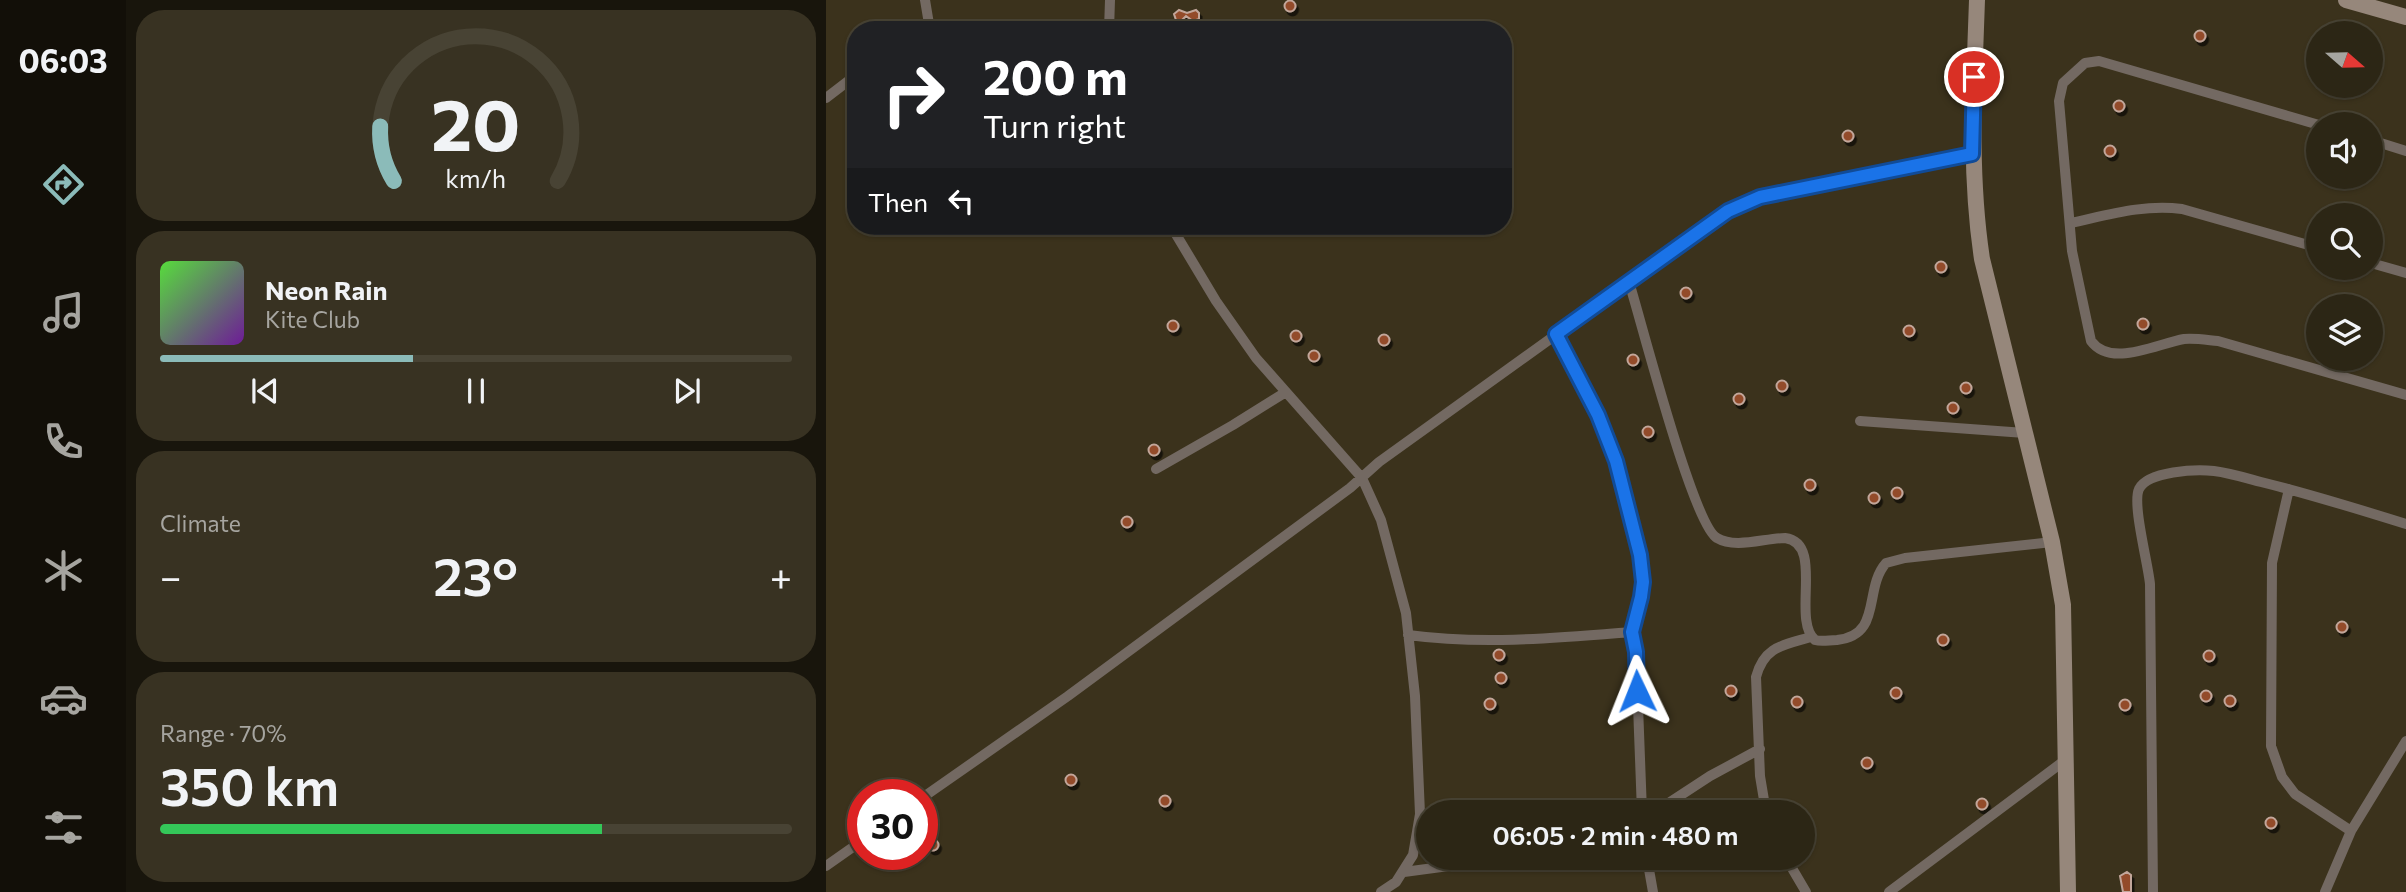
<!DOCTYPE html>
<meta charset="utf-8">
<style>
body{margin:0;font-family:Commissioner,sans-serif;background:#383222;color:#f1f3f6;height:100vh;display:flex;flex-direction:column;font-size:26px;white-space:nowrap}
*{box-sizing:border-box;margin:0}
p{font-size:23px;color:#a6a5a0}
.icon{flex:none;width:38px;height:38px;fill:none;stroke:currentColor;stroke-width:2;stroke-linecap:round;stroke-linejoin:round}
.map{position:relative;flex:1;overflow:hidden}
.drawer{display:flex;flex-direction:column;gap:10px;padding:10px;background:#18150c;width:700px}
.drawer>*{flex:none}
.top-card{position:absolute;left:21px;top:21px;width:665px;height:214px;border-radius:28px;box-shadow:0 2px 5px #0004,0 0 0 2px #484334;background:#202124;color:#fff;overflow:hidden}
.needle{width:46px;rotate:110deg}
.tools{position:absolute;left:1480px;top:21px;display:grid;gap:14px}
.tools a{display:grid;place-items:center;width:77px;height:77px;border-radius:50%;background:#2c2615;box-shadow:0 2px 5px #0004,0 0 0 2px #484334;font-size:35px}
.speed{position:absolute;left:21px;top:779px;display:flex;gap:14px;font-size:35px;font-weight:700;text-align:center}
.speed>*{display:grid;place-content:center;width:91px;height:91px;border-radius:50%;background:#2c2615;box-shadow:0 2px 5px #0004,0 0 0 2px #484334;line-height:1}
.speed .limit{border:10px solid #d22;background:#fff;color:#111}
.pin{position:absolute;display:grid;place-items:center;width:60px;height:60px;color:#fff;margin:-30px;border:4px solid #fff;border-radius:50%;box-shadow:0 2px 7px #0007}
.me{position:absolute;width:77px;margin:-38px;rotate:358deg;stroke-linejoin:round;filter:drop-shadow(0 0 5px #0008)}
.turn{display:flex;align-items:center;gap:24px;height:147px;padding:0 21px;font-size:32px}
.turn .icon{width:91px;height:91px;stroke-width:2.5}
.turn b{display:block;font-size:49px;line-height:60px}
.then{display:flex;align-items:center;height:66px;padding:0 21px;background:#0003;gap:14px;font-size:26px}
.big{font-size:52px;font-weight:600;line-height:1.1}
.drawer .widget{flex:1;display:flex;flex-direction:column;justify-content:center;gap:10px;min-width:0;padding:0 24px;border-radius:28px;background:#383222}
.drawer .dial{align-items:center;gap:0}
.dial svg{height:182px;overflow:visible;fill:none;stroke:#484334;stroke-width:7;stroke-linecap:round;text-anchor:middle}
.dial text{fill:#f1f3f6;stroke:none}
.song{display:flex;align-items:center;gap:21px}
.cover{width:84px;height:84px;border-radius:10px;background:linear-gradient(135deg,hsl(110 70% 55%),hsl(280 70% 35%))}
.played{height:7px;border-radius:4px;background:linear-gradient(90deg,#8bbbb9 40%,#484334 40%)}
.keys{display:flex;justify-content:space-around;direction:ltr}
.heat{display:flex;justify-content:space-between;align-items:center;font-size:38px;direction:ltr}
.charge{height:10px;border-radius:5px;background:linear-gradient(90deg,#34c759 70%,#484334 0)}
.trip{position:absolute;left:590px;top:800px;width:399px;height:70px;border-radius:35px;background:#2c2615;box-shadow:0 2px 5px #0004,0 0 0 2px #484334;font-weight:600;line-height:70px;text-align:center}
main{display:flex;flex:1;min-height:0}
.menu{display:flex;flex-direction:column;width:126px;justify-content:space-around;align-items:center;background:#120f08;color:#a6a5a0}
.menu .icon{width:49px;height:49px}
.menu .on{color:#8bbbb9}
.menu b{font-size:32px;color:#f1f3f6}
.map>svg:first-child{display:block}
.building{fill:#934b2a;stroke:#c2a69a;stroke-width:2;filter:url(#shadow)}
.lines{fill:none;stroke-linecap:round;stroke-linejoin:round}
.street{stroke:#736962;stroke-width:10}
.secondary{stroke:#96877b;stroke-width:16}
.route-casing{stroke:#114b97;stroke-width:18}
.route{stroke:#1a73e8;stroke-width:12}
</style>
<main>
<nav class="menu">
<b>06:03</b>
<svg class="icon on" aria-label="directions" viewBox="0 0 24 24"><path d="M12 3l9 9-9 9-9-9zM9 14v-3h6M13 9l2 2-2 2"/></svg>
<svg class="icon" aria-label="music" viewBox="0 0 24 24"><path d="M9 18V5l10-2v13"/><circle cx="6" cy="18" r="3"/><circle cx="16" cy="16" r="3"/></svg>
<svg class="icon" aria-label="phone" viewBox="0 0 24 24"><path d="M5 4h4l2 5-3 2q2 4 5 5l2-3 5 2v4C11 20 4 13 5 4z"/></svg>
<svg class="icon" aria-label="climate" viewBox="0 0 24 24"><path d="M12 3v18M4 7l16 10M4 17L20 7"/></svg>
<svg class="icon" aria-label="car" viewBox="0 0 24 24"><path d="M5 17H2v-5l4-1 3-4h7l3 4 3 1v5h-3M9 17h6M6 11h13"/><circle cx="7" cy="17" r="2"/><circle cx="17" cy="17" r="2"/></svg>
<svg class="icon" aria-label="filters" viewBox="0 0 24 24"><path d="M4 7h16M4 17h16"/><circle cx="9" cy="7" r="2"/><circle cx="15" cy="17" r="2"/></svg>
</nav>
<section class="drawer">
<div class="widget dial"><svg viewBox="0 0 100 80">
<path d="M14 69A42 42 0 1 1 86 69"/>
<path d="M14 69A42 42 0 0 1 8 45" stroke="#8bbbb9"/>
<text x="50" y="56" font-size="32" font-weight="700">20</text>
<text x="50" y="72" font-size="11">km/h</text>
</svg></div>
<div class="widget">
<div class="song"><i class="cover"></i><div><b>Neon Rain</b><p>Kite Club</p></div></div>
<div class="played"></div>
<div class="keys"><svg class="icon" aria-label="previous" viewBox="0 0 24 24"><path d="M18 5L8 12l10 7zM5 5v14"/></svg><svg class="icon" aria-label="pause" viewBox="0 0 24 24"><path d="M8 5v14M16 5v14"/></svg><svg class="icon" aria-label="next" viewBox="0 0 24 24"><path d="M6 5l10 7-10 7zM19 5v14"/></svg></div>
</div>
<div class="widget"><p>Climate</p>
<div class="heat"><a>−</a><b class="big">23°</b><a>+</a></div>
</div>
<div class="widget"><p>Range · 70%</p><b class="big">350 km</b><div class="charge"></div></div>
</section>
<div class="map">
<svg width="1580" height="892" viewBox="0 0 1580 892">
<defs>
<filter id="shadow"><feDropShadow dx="2.5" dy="4" stdDeviation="0" flood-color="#0009"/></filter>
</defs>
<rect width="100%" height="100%" fill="#3b321c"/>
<path class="building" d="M458.5 6a5.5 5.5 0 1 1 11 0a5.5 5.5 0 1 1-11 0Z
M353 10 361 13 370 10 373 13V19L367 21 360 16 356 20H350L348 14Z
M1368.5 36a5.5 5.5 0 1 1 11 0a5.5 5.5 0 1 1-11 0Z
M1287.5 106a5.5 5.5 0 1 1 11 0a5.5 5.5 0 1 1-11 0Z
M1016.5 136a5.5 5.5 0 1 1 11 0a5.5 5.5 0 1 1-11 0Z
M1278.5 151a5.5 5.5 0 1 1 11 0a5.5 5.5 0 1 1-11 0Z
M1109.5 267a5.5 5.5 0 1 1 11 0a5.5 5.5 0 1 1-11 0Z
M854.5 293a5.5 5.5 0 1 1 11 0a5.5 5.5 0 1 1-11 0Z
M1311.5 324a5.5 5.5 0 1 1 11 0a5.5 5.5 0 1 1-11 0Z
M341.5 326a5.5 5.5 0 1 1 11 0a5.5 5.5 0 1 1-11 0Z
M1077.5 331a5.5 5.5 0 1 1 11 0a5.5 5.5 0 1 1-11 0Z
M464.5 336a5.5 5.5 0 1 1 11 0a5.5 5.5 0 1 1-11 0Z
M552.5 340a5.5 5.5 0 1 1 11 0a5.5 5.5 0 1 1-11 0Z
M482.5 356a5.5 5.5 0 1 1 11 0a5.5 5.5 0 1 1-11 0Z
M801.5 360a5.5 5.5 0 1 1 11 0a5.5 5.5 0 1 1-11 0Z
M950.5 386a5.5 5.5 0 1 1 11 0a5.5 5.5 0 1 1-11 0Z
M1134.5 388a5.5 5.5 0 1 1 11 0a5.5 5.5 0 1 1-11 0Z
M907.5 399a5.5 5.5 0 1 1 11 0a5.5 5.5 0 1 1-11 0Z
M1121.5 408a5.5 5.5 0 1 1 11 0a5.5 5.5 0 1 1-11 0Z
M816.5 432a5.5 5.5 0 1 1 11 0a5.5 5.5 0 1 1-11 0Z
M322.5 450a5.5 5.5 0 1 1 11 0a5.5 5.5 0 1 1-11 0Z
M978.5 485a5.5 5.5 0 1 1 11 0a5.5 5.5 0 1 1-11 0Z
M1065.5 493a5.5 5.5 0 1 1 11 0a5.5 5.5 0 1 1-11 0Z
M1042.5 498a5.5 5.5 0 1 1 11 0a5.5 5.5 0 1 1-11 0Z
M295.5 522a5.5 5.5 0 1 1 11 0a5.5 5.5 0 1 1-11 0Z
M1510.5 627a5.5 5.5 0 1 1 11 0a5.5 5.5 0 1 1-11 0Z
M1111.5 640a5.5 5.5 0 1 1 11 0a5.5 5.5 0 1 1-11 0Z
M667.5 655a5.5 5.5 0 1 1 11 0a5.5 5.5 0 1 1-11 0Z
M1377.5 656a5.5 5.5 0 1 1 11 0a5.5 5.5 0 1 1-11 0Z
M669.5 678a5.5 5.5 0 1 1 11 0a5.5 5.5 0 1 1-11 0Z
M899.5 691a5.5 5.5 0 1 1 11 0a5.5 5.5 0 1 1-11 0Z
M1064.5 693a5.5 5.5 0 1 1 11 0a5.5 5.5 0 1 1-11 0Z
M1374.5 696a5.5 5.5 0 1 1 11 0a5.5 5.5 0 1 1-11 0Z
M1398.5 701a5.5 5.5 0 1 1 11 0a5.5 5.5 0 1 1-11 0Z
M965.5 702a5.5 5.5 0 1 1 11 0a5.5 5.5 0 1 1-11 0Z
M658.5 704a5.5 5.5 0 1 1 11 0a5.5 5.5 0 1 1-11 0Z
M1293.5 705a5.5 5.5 0 1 1 11 0a5.5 5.5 0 1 1-11 0Z
M1035.5 763a5.5 5.5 0 1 1 11 0a5.5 5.5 0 1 1-11 0Z
M239.5 780a5.5 5.5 0 1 1 11 0a5.5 5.5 0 1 1-11 0Z
M333.5 801a5.5 5.5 0 1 1 11 0a5.5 5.5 0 1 1-11 0Z
M1150.5 804a5.5 5.5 0 1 1 11 0a5.5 5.5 0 1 1-11 0Z
M1439.5 823a5.5 5.5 0 1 1 11 0a5.5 5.5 0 1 1-11 0Z
M101.5 845a5.5 5.5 0 1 1 11 0a5.5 5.5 0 1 1-11 0Z
M1301 872 1305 875V892H1297L1294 876Z"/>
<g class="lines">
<path class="street" d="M99 0 104 30
M283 30 284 0
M0 98 30 75
M1493 125 1273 61 1259 63 1237 83 1233 101 1246 251 1265 341C1285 368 1330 344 1358 339 1369 338 1381 340 1392 341L1580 395
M1545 140 1580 151
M1244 223C1282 215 1317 204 1356 209L1493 248
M345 226 390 301 430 358 536 478 555 520 580 613 589 696 594 814 587 855 570 882 555 892
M1545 263 1580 273
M803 282C815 320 867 525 891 538 909 549 939 538 959 538 999 543 965 619 989 640 996 642 1003 640 1011 640 1057 635 1037 589 1060 563L1079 558 1226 542
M730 334 772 415 790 461 814 555 817 582 815 597 805 632 810 652 816 812
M1034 421 1199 433
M330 469 407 425 460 392
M1463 489 1446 563 1445 746 1456 777 1469 794 1525 831
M582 635C657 645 731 638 805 632
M96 798 242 696 524 488 553 462 902 211 934 197 1146 154
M829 812 884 776 934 749
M940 812 934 776 930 677C938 646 958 645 985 637
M821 858 827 892
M960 858 980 892
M0 866 37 840
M578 872 682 858
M1063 892 1238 761
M1327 892 1324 584C1322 563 1306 504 1313 489 1322 471 1370 469 1388 471 1404 473 1420 478 1435 482 1484 494 1532 509 1580 524
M1499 892 1525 831 1580 741"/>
<path class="secondary" d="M1151 0C1148 87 1143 173 1156 259L1226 542 1237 605 1242 892
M1520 0 1580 17"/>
</g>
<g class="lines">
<defs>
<path id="route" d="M811 691 810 652 806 632 815 597 817 582 814 555 790 461 772 415 730 334 902 211 934 197 1146 154 1148 77"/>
</defs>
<use href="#route" class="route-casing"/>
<use href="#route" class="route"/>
</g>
</svg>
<div class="tools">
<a><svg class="needle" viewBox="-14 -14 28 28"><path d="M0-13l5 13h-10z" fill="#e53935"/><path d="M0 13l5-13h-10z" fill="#a6a5a0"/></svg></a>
<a><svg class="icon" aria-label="sound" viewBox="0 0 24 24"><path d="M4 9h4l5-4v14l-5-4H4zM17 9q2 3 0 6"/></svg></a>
<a><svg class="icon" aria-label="search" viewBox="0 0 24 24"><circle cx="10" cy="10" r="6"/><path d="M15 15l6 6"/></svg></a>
<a><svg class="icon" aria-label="layers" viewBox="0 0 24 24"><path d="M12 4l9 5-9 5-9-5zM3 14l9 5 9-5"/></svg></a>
</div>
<div class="speed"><div class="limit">30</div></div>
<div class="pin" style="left:1148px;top:77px;background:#d93025"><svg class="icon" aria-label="arrive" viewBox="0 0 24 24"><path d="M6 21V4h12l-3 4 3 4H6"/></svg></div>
<svg class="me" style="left:811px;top:691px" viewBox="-20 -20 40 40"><path d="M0-17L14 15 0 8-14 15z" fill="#1a73e8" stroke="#fff" stroke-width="4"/></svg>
<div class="trip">06:05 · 2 min · 480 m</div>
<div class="top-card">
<div class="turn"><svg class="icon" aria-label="right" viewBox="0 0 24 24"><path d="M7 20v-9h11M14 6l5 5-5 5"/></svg><div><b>200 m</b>Turn right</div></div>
<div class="then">Then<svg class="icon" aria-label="left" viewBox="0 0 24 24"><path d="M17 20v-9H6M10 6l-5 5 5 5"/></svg></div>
</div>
</div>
</main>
